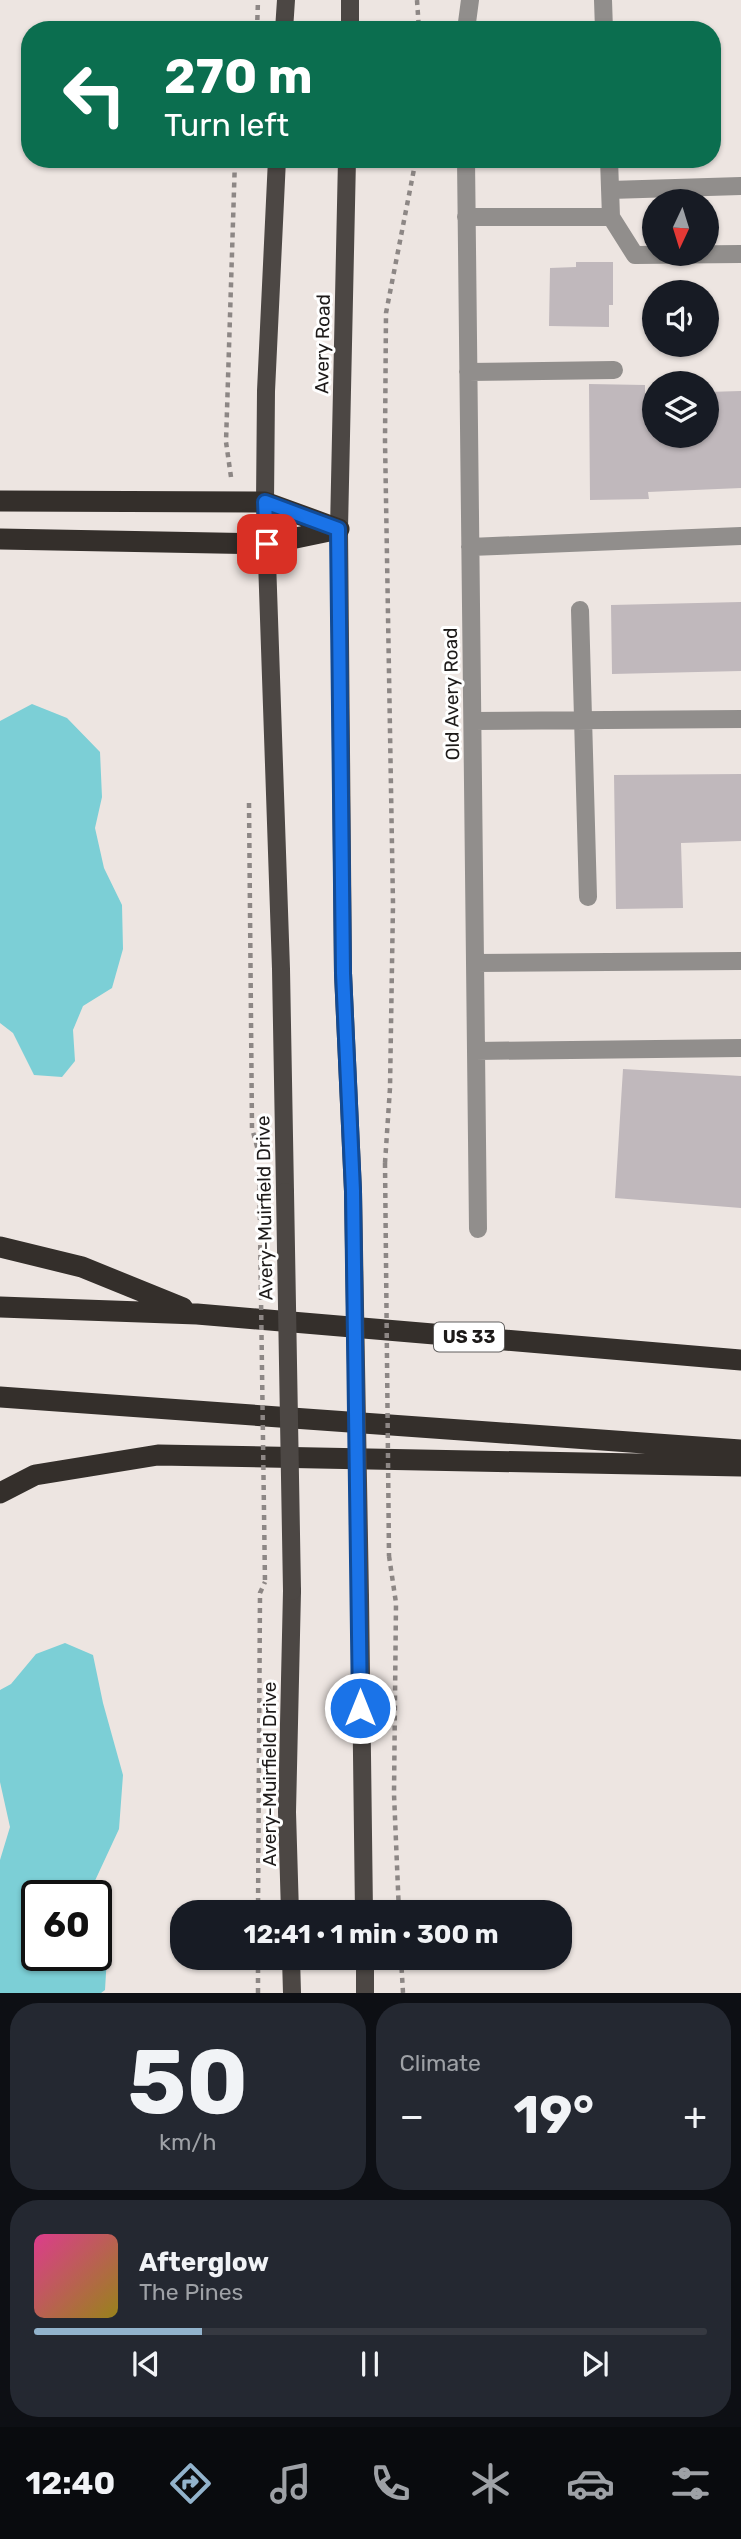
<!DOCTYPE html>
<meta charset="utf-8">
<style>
body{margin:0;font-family:Rubik,sans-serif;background:#242831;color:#f1f3f6;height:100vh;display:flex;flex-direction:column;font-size:26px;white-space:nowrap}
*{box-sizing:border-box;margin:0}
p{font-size:23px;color:#9ea1a6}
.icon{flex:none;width:38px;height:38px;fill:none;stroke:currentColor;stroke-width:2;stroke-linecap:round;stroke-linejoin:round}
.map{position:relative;height:1993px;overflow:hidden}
.side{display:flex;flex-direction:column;gap:10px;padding:10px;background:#0d0f14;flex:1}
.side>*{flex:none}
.banner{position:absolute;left:21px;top:21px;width:700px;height:147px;border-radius:28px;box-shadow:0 2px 5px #0004;background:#0b6e4f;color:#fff;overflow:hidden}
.needle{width:46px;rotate:184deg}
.buttons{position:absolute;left:642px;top:189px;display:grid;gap:14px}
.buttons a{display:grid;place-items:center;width:77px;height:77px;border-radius:50%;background:#171b24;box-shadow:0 2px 5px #0004;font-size:35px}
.speed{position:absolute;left:21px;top:1880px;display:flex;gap:14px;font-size:35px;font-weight:700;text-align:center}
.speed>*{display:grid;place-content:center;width:91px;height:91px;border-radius:50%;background:#171b24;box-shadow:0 2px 5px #0004;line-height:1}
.speed .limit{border:4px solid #111;border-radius:10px;background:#fff;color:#111}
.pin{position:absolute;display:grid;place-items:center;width:60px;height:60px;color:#fff;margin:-30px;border-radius:14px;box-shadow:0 4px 10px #0006}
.me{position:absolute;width:77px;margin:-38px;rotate:0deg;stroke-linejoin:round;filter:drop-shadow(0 0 5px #0008)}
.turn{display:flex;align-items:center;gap:24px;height:147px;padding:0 28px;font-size:32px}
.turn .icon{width:91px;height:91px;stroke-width:2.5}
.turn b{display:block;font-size:49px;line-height:60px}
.big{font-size:52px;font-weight:700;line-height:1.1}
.side .widget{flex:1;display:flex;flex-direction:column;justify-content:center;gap:10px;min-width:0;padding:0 24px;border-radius:28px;background:#242831}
.side .dial{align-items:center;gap:0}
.dial b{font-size:91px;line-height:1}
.song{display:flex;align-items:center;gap:21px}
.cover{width:84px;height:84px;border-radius:10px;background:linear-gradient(135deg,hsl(330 70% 55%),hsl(50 70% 35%))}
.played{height:7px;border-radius:4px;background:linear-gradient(90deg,#92b3cc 25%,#363941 25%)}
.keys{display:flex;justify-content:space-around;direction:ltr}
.heat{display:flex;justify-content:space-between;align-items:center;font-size:38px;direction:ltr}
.side .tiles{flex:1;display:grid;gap:10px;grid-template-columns:1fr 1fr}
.widget:last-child{grid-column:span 2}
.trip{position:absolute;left:170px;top:1900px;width:402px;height:70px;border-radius:28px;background:#171b24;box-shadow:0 2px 5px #0004;font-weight:700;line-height:70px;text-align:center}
.menu{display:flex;height:112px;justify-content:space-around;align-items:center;background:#090b0e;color:#9ea1a6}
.menu .icon{width:49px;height:49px}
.menu .selected{color:#92b3cc}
.menu b{font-size:32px;color:#f1f3f6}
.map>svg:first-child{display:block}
.water{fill:#7ccfd6}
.building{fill:#c0b8bc}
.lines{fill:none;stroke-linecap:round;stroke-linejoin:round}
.path{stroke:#8d8785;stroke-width:4.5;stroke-dasharray:5 5;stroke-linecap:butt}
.minor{stroke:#918e8c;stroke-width:18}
.major{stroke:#4c4744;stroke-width:18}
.highway{stroke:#342f2b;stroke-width:21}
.path-bridge{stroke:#8d8785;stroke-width:4.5;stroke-dasharray:5 5;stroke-linecap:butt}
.major-bridge{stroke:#4c4744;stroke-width:18}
.route-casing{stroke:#114b97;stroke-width:18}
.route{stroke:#1a73e8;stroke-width:12}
.labels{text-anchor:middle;stroke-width:6;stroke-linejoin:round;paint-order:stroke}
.shield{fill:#fff;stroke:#615f5e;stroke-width:2}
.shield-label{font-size:18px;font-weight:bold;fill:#1d1a19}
.street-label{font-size:19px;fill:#1d1a19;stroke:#fff}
</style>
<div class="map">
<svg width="741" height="1993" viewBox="0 0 741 1993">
<rect width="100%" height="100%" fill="#ede5e1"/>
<path class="water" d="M32 704 67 718 100 752 102 797 95 828 104 868 122 905 123 949 112 988 83 1006 73 1030 75 1061 62 1077 34 1075 13 1033 0 1023V721Z
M65 1643 93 1655 103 1703 123 1775 119 1829 93 1885V1895H37V1955H96V1923L107 1956 105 1990 101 1993H0V1860L10 1827 0 1782V1690L11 1684 36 1654Z"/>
<path class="building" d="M576 262H613V305H609V327L549 326 550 268 576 267Z
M589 384 645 385V393H654V436H707V392L741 391V488L648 492 649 499 590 500Z
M741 602V671L612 674 611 605Z
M741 774V841L681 843 683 908 616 909 614 775Z
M623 1069 741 1076V1208L615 1198Z"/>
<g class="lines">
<path class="path" d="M417 0 419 30
M257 30 258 0
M231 477 226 442 235 159
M249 803 252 1128 259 1154
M385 1163 390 1088 393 904 385 441 386 313 416 159
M389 1556 396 1603 394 1794 399 1913
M258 1913 260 1593 265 1582
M401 1958 403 1993
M258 1993V1958"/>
<path class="minor" d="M603 0 604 30
M466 30 470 0
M466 159 478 1229
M609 159 611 217
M610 190 741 186
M466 217H611L635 255 741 254
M468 372 614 370
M470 547 741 536
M580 610 588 897
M473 721 741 719
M475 963 741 961
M476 1051 741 1048"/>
<path class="major" d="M284 30 286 0
M350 30V0
M277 159 266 391 265 502 281 969 285 1192
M347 159 339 529 343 973 353 1191
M360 1597 364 1913
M290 1913 287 1812 292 1591
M291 1958 292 1993
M365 1958V1993"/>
<path class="highway" d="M0 501 265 502 339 529
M0 539 267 544 339 529
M0 1247 82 1267 183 1308
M0 1307 197 1314 741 1360
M0 1397 741 1450
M0 1493 35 1475 158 1455 741 1466"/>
<path class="path-bridge" d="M259 1155 265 1582
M385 1163 389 1556"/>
<path class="major-bridge" d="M353 1191 360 1597
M285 1192 292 1591"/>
</g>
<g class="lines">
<defs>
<path id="route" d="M267 544 265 502 338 529 343 973 353 1191 360 1708"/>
</defs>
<use href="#route" class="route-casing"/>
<use href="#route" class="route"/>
</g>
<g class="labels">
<rect class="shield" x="434" y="1322.5" width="70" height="29" rx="5"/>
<g class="shield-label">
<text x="469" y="1343">US 33</text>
</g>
<g class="street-label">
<text transform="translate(322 344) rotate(-89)" y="7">Avery Road</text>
<text transform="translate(451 694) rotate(-91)" y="7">Old Avery Road</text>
<text transform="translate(264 1208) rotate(-91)" y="7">Avery-Muirfield Drive</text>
<text transform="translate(269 1774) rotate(-90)" y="7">Avery-Muirfield Drive</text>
</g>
</g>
</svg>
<div class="buttons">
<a><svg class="needle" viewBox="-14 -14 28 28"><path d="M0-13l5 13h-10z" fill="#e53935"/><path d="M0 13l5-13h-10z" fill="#9ea1a6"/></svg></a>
<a><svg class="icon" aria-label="sound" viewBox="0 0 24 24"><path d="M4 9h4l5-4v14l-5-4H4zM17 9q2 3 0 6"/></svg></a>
<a><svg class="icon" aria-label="layers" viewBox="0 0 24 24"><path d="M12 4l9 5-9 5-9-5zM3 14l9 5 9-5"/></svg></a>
</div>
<div class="speed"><div class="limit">60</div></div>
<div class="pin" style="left:267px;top:544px;background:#d93025"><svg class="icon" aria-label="arrive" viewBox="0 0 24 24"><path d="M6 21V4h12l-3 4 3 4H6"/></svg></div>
<svg class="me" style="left:360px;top:1708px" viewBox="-20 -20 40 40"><circle r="17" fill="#1a73e8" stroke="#fff" stroke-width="3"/><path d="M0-11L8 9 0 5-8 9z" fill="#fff"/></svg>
<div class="trip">12:41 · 1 min · 300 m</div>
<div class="banner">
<div class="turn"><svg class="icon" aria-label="left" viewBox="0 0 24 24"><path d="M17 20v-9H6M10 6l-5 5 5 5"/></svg><div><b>270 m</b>Turn left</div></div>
</div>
</div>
<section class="side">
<div class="tiles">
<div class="widget dial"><b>50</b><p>km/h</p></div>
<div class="widget"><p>Climate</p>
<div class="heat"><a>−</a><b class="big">19°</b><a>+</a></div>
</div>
<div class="widget">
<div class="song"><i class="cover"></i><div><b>Afterglow</b><p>The Pines</p></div></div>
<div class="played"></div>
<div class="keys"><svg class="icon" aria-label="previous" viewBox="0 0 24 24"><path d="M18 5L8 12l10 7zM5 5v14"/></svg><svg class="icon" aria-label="pause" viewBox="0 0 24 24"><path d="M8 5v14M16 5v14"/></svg><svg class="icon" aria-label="next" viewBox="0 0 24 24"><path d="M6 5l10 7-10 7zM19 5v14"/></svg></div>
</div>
</div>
</section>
<nav class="menu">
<b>12:40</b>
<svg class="icon selected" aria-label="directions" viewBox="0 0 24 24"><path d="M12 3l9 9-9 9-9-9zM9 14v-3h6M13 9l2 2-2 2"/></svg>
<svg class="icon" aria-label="music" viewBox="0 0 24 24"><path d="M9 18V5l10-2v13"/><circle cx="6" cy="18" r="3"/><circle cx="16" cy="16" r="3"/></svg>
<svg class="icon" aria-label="phone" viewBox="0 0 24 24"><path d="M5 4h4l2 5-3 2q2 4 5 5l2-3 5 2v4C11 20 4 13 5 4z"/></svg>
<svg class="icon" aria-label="climate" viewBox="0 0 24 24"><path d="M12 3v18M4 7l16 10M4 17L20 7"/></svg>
<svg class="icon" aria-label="car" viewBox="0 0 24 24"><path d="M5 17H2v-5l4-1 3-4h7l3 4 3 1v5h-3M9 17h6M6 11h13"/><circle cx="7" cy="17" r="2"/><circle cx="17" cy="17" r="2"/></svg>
<svg class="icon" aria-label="filters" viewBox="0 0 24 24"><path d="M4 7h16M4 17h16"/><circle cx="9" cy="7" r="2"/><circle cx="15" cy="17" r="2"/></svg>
</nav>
